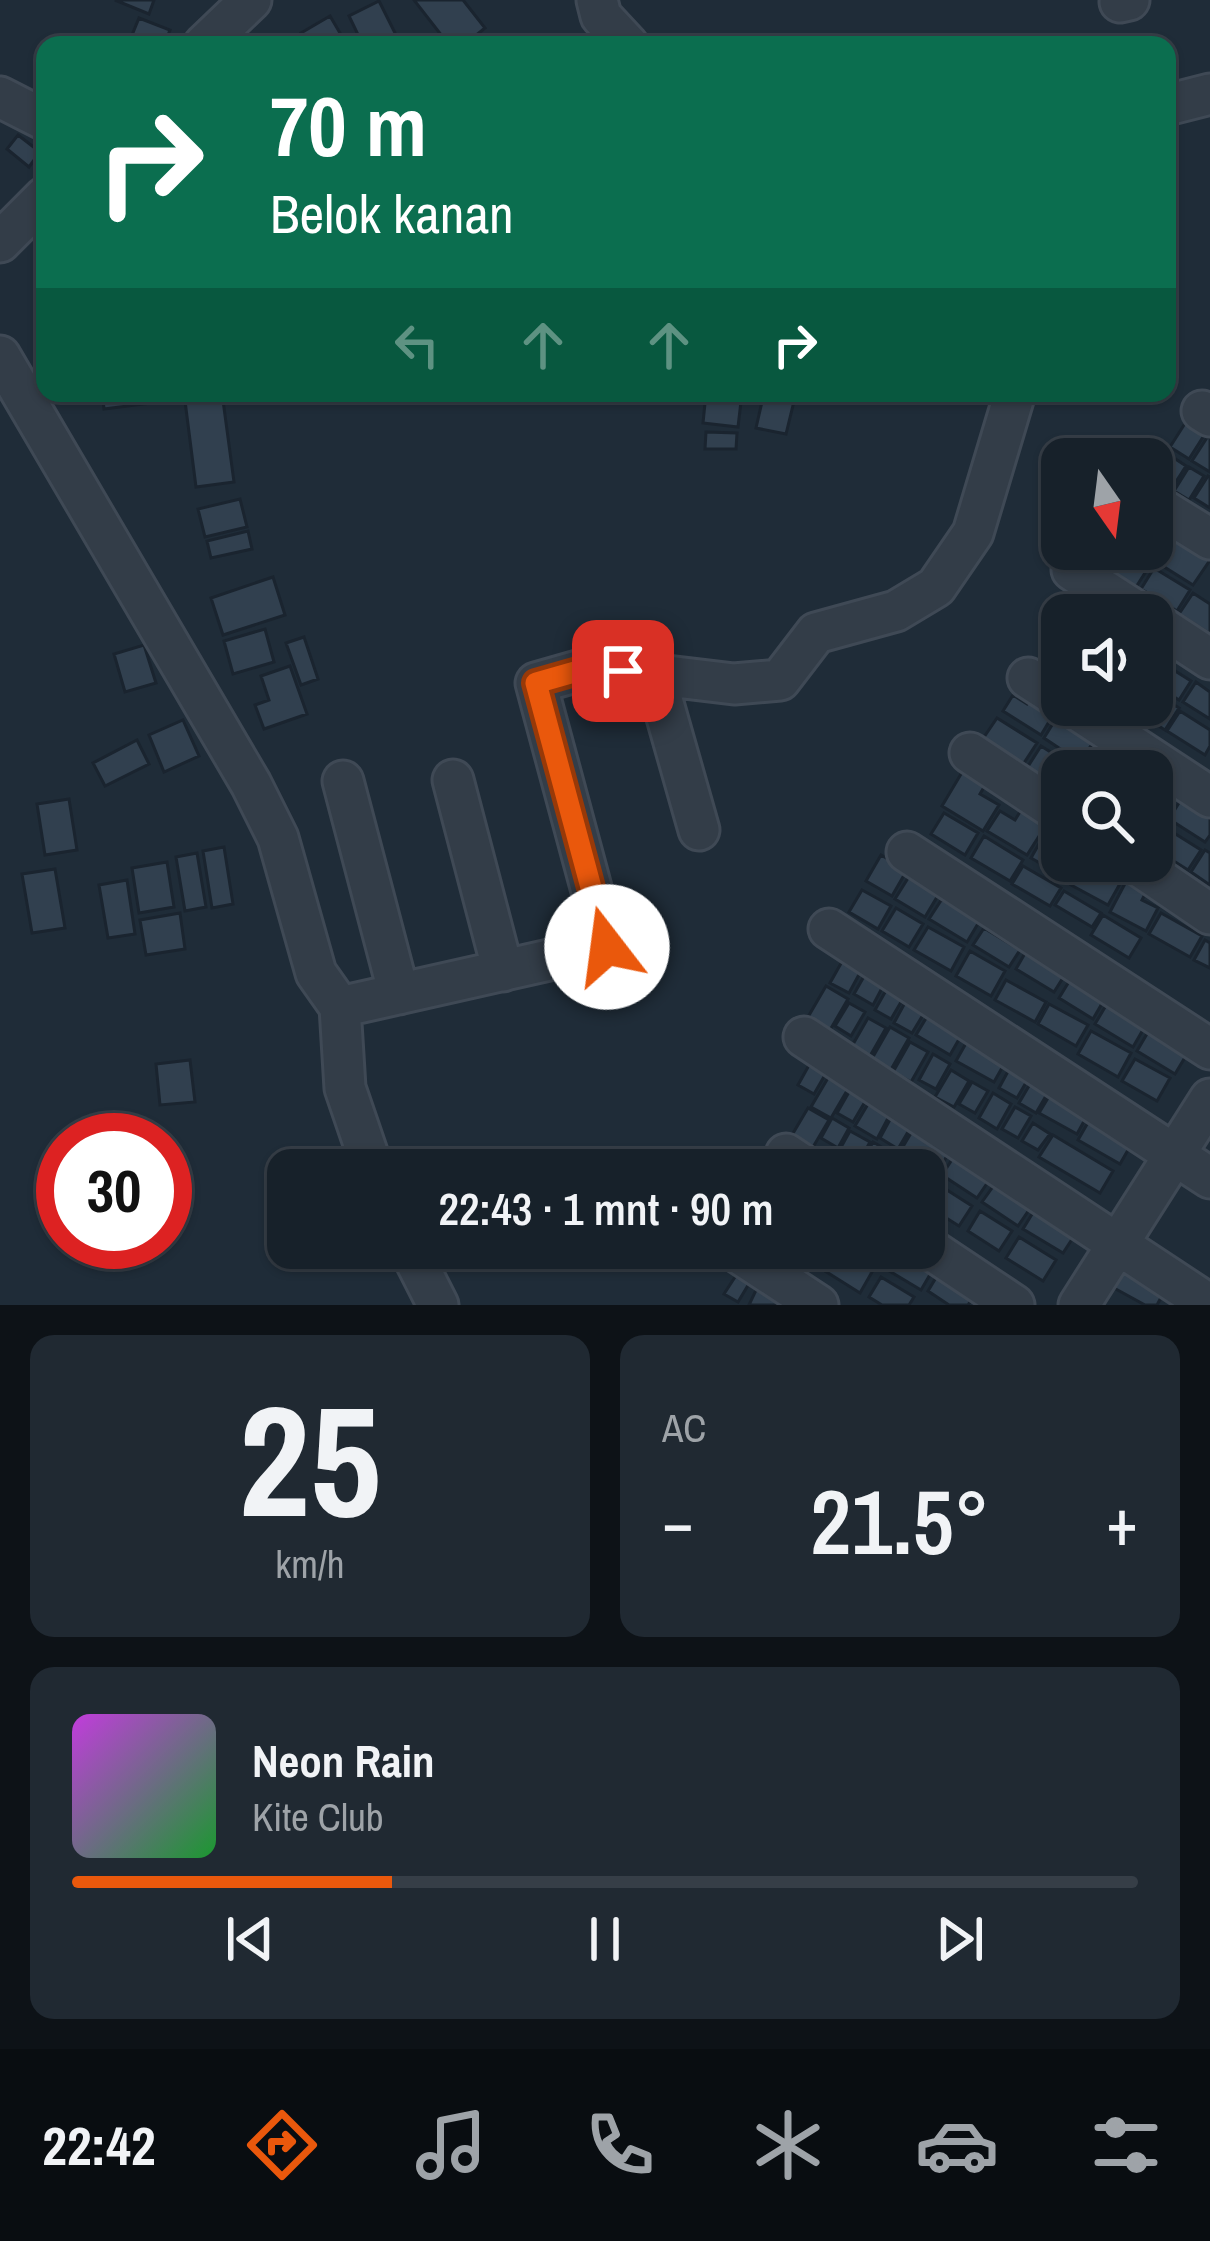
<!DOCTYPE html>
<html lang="id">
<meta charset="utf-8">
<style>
body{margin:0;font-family:"Archivo Narrow",sans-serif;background:#202932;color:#f1f3f6;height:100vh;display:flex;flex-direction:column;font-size:45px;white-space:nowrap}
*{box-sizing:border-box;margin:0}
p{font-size:39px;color:#9ea3a8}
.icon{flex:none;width:66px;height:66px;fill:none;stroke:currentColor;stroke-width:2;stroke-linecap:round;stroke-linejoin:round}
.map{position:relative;height:1305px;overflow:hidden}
.panel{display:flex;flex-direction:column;gap:30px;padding:30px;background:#0d1217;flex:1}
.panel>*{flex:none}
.top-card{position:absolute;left:36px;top:36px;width:1140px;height:366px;border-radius:24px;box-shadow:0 3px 9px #0004,0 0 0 3px #363e47;background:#0b6e4f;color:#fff;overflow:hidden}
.needle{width:78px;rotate:166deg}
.fabs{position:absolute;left:1041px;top:438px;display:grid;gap:24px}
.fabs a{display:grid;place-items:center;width:132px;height:132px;border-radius:24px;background:#17212a;box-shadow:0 3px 9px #0004,0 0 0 3px #363e47;font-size:60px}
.speed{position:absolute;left:36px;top:1113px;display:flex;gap:24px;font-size:60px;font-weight:700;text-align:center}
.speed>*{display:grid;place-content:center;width:156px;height:156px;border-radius:50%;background:#17212a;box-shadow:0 3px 9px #0004,0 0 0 3px #363e47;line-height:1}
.speed .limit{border:18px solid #d22;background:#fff;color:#111}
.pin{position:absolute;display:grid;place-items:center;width:102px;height:102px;color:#fff;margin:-51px;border-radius:24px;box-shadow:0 6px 18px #0006}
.me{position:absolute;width:132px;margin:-66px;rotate:345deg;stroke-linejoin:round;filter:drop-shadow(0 0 9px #0008)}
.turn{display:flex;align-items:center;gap:42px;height:252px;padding:0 36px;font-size:54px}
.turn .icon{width:156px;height:156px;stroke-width:2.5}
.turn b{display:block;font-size:84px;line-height:102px}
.lanes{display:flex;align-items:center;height:114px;padding:0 36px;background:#0003;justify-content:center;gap:60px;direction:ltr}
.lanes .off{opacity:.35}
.big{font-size:90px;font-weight:600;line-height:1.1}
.panel .widget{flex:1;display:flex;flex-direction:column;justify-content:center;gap:18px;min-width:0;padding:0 42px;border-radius:24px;background:#202932}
.panel .dial{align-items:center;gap:0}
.dial b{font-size:156px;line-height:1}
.song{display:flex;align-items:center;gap:36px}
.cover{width:144px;height:144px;border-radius:18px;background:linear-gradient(135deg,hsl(290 70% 55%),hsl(130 70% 35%))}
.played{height:12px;border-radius:6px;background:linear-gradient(90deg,#ea580c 30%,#363e47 30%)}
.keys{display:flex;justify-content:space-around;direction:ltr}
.heat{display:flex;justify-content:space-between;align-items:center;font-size:66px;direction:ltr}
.panel .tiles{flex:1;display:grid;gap:30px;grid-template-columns:1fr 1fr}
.widget:last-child{grid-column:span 2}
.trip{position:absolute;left:267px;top:1149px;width:678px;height:120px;border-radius:24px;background:#17212a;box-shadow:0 3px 9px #0004,0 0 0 3px #363e47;font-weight:600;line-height:120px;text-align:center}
.tabs{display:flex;height:192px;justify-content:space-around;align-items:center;background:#090d11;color:#9ea3a8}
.tabs .icon{width:84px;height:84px}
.tabs .on{color:#ea580c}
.tabs b{font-size:54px;color:#f1f3f6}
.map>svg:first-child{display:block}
.building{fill:#31404f;stroke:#1a242f;stroke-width:3}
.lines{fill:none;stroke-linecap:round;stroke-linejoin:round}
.minor-casing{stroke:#3f4955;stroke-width:45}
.minor{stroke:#333d48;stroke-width:39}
.route-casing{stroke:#983908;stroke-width:30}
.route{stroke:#ea580c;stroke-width:21}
</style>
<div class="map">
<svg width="1210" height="1305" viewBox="0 0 1210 1305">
<rect width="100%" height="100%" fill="#1f2c38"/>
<path class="building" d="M115 0H154L149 14Z
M414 0H463L485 28 464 45H449Z
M379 1 399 41 390 45H363L349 16Z
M330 16 347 45H308L301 33Z
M139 18 170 30 164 45H128Z
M18 135 40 152 29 167 7 149Z
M102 393H158L159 402 104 409Z
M184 393H222L234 482 196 487Z
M706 393H742L738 427 703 423Z
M764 393H796L786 434 756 428Z
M1191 414 1210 426 1189 459 1170 447Z
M706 432 737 433 736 449H705Z
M1210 433V472L1192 461Z
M1165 452 1186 466 1172 488 1152 475Z
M1189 467 1204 476 1189 500 1174 491Z
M1208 476 1210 477V508L1194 498Z
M240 499 247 527 205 537 198 509Z
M1152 522 1172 531 1153 560 1136 549H1152Z
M248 531 252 549 211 558 207 541Z
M1174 538 1210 560 1193 585 1158 563Z
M1104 549H1125L1150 565 1136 587 1096 562Z
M1154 568 1190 590 1177 611 1141 589Z
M273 577 285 615 223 635 211 598Z
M1193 593 1210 604V634L1179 614Z
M1054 628 1062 633V664L1040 650Z
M265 629 274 662 233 674 224 641Z
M304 637 318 679 301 685 286 643Z
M144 645 156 683 125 692 114 654Z
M1153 657 1191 681 1179 700 1152 683Z
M290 666 307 714 264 729 255 705 269 700 261 676Z
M1196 682 1210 692V719L1183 702Z
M1035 690 1059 705 1041 735 1003 711 1013 695 1027 704Z
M1152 691 1179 708 1165 730 1127 706 1152 705Z
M1180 711 1210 730V746L1205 755 1167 731Z
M1057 717 1094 741 1080 762 1044 738Z
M997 718 1037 743 1020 769 980 743Z
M183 720 199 756 164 772 149 735Z
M137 740 149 764 105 786 93 763Z
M1099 744 1136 767 1133 771H1093L1085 766Z
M1041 746 1079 770 1062 771V790L1027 768Z
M964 769 987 782 980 794 999 805 983 831 942 806Z
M1152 776 1178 793 1163 818 1152 811Z
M1182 798 1210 816V835L1205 842 1169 819Z
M69 799 77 850 45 855 37 804Z
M1023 807 1048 822 1027 855 987 831 1000 811 1015 820Z
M944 813 978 833 965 855 931 834Z
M1166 828 1201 850 1188 870 1153 848Z
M1044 835 1062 845V861H1079L1068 879 1031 858Z
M984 836 1023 860 1010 881 971 858Z
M224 847 233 904 212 908 203 851Z
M1205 850 1210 853V885L1191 872Z
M197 853 206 907 185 911 176 857Z
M881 855 907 870 892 896 866 881Z
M1085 861 1105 872 1110 864 1126 873 1108 905 1071 885Z
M167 862 174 907 139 913 132 868Z
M1023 866 1061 888 1050 906 1012 884Z
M55 869 65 928 32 933 22 874Z
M910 875 940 892 925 917 895 899Z
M1129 876 1149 886 1142 900 1158 908 1146 931 1110 912Z
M127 880 135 934 108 938 99 885Z
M862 890 891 906 878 929 849 912Z
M1064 891 1101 913 1092 927 1055 905Z
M942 899 979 922 967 942 929 919Z
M896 908 923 924 909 947 882 931Z
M180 913 185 949 146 955 140 920Z
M1161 913 1202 936 1190 957 1149 934Z
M1103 915 1141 938 1129 958 1091 935Z
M928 927 964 947 951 971 914 950Z
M984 928 1020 950 1009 967 973 945Z
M1205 940 1210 943V968L1194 960Z
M1032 941 1071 965 1054 992 1016 969Z
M970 951 1005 971 991 996 956 976Z
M844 958 862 969 849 993 830 983Z
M871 964 889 975 873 1005 854 994Z
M1006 980 1046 1002 1035 1022 995 1000Z
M1070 980 1104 1000 1093 1019 1059 998Z
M826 986 848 999 830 1030 808 1017Z
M888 987 904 997 891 1019 875 1010Z
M1114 992 1144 1028 1133 1047 1095 1024Z
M907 999 926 1010 912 1033 894 1023Z
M849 1003 865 1012 851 1036 835 1026Z
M1049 1004 1088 1025 1076 1046 1038 1024Z
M928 1015 962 1034 950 1055 916 1035Z
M868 1018 886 1028 870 1056 852 1046Z
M890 1027 909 1038 889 1073 870 1062Z
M1151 1027 1190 1049 1175 1074 1137 1051Z
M1091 1031 1131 1053 1118 1077 1078 1054Z
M969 1038 1007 1059 994 1082 956 1061Z
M910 1042 928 1052 911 1082 893 1072Z
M933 1054 950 1064 936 1089 919 1080Z
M813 1058 829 1068 814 1094 798 1085Z
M1135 1059 1170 1078 1157 1101 1122 1081Z
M190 1060 195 1102 160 1105 156 1064Z
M1012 1064 1031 1074 1017 1098 999 1088Z
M835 1066 855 1077 831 1118 811 1107Z
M951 1070 969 1081 954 1107 935 1097Z
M1033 1079 1050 1089 1036 1113 1019 1103Z
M972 1082 988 1091 975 1113 959 1104Z
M853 1085 869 1095 853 1122 837 1113Z
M993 1093 1011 1104 997 1129 979 1118Z
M1051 1093 1088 1114 1077 1134 1039 1113Z
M874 1094 895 1105 877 1139 855 1126Z
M1015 1107 1031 1116 1018 1138 1002 1129Z
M808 1108 829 1120 813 1147 792 1135Z
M893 1114 912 1125 898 1149 880 1138Z
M832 1118 849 1128 838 1148 821 1138Z
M1090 1119 1132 1143 1120 1164 1078 1140Z
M1033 1123 1050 1134 1038 1150 1022 1141Z
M914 1128 951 1149 938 1171 901 1150Z
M850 1131 870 1142 860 1160 840 1149Z
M1053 1135 1113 1171 1100 1193 1039 1157Z
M873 1142 890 1152 880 1170 861 1164Z
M894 1154 913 1165 910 1170H885Z
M955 1155 990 1179 977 1198 942 1175Z
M997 1181 1033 1204 1018 1226 982 1202Z
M936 1183 972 1206 959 1226 924 1204Z
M1037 1206 1078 1230 1063 1253 1023 1229Z
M980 1211 1012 1231 999 1251 968 1231Z
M1019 1237 1056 1260 1043 1281 1006 1258Z
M806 1248H830L832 1249 819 1268 800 1256Z
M848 1248H889L878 1266Z
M898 1248 935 1266 921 1290 886 1269Z
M838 1251 872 1272 860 1293 825 1271Z
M1124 1268 1165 1290 1157 1305H1145L1114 1288Z
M940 1271 975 1294 968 1305H949L928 1291Z
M737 1274 750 1282 738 1302 724 1294Z
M881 1277 914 1297 909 1305H882L869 1297Z
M757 1288 789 1305H749Z"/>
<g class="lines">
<defs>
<path id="minor" d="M597 0 601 16 628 45
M1120 2 1129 0
M204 45 251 0
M0 97 45 120
M1167 105 1210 94
M0 242 45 197
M0 356 251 784 278 838 316 973 340 1007 345 1088 373 1170
M1202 411 1210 416
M1152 503 1210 539
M1072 570 1142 615
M1152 621 1210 659
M655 675 699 830
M1028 678 1062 700
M1070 705 1210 797
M970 753 1062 814
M453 780 503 971
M343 781 399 994
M907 852 1210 1049
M1132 861 1210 914
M829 929 1210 1178
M340 1007 607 947 536 683 592 667 734 684 780 680 816 633 896 611 936 587 973 533 1015 393
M804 1037 1210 1305
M786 1154 810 1170
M924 1245 1014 1305
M409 1248 438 1305
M731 1248 818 1305
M1079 1305 1210 1099"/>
</defs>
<use href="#minor" class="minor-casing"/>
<use href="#minor" class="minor"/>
</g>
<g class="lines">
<defs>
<path id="route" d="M607 947 536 683 592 667 623 671"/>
</defs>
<use href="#route" class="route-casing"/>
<use href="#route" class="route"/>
</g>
</svg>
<div class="fabs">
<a><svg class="needle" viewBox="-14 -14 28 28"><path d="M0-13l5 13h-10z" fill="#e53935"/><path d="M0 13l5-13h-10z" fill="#9ea3a8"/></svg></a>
<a><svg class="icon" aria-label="sound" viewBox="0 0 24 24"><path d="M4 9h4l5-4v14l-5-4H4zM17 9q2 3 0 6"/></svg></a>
<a><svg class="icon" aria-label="search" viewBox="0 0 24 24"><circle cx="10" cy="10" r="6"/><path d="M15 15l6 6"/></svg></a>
</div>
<div class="speed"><div class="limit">30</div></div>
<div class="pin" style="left:623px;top:671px;background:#d93025"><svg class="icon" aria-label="arrive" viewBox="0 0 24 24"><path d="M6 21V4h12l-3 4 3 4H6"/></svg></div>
<svg class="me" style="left:607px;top:947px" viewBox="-20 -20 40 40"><circle r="19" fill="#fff"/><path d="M0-13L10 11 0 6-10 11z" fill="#ea580c"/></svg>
<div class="trip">22:43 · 1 mnt · 90 m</div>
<div class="top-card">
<div class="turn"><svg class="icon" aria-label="right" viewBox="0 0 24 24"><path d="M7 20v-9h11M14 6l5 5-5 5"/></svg><div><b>70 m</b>Belok kanan</div></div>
<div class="lanes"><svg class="icon off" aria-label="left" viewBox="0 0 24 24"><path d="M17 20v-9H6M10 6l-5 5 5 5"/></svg><svg class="icon off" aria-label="ahead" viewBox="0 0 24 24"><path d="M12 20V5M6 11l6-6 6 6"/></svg><svg class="icon off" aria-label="ahead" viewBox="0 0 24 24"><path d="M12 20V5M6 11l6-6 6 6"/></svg><svg class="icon" aria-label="right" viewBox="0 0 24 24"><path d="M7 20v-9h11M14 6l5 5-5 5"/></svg></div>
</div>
</div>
<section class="panel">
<div class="tiles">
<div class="widget dial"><b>25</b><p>km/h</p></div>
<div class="widget"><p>AC</p>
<div class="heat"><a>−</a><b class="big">21.5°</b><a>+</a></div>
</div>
<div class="widget">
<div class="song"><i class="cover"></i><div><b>Neon Rain</b><p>Kite Club</p></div></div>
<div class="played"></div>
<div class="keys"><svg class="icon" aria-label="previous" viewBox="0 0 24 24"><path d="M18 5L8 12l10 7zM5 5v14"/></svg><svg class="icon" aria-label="pause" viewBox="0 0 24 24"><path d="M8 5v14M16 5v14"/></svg><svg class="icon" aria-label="next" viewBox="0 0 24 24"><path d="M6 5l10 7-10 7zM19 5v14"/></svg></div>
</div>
</div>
</section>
<nav class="tabs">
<b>22:42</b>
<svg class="icon on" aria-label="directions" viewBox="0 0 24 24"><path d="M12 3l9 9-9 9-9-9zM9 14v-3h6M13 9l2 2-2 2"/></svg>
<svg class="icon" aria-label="music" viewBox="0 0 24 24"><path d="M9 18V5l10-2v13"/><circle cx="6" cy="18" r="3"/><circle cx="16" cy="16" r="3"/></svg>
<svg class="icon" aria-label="phone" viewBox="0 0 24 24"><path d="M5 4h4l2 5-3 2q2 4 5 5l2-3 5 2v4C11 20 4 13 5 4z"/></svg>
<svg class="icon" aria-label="climate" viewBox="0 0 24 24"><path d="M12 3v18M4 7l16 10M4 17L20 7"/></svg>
<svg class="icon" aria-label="car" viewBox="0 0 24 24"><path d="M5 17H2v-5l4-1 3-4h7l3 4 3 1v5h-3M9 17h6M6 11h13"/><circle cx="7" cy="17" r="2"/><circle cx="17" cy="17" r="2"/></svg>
<svg class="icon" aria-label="filters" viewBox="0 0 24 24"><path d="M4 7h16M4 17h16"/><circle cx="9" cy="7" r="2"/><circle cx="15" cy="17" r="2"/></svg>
</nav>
